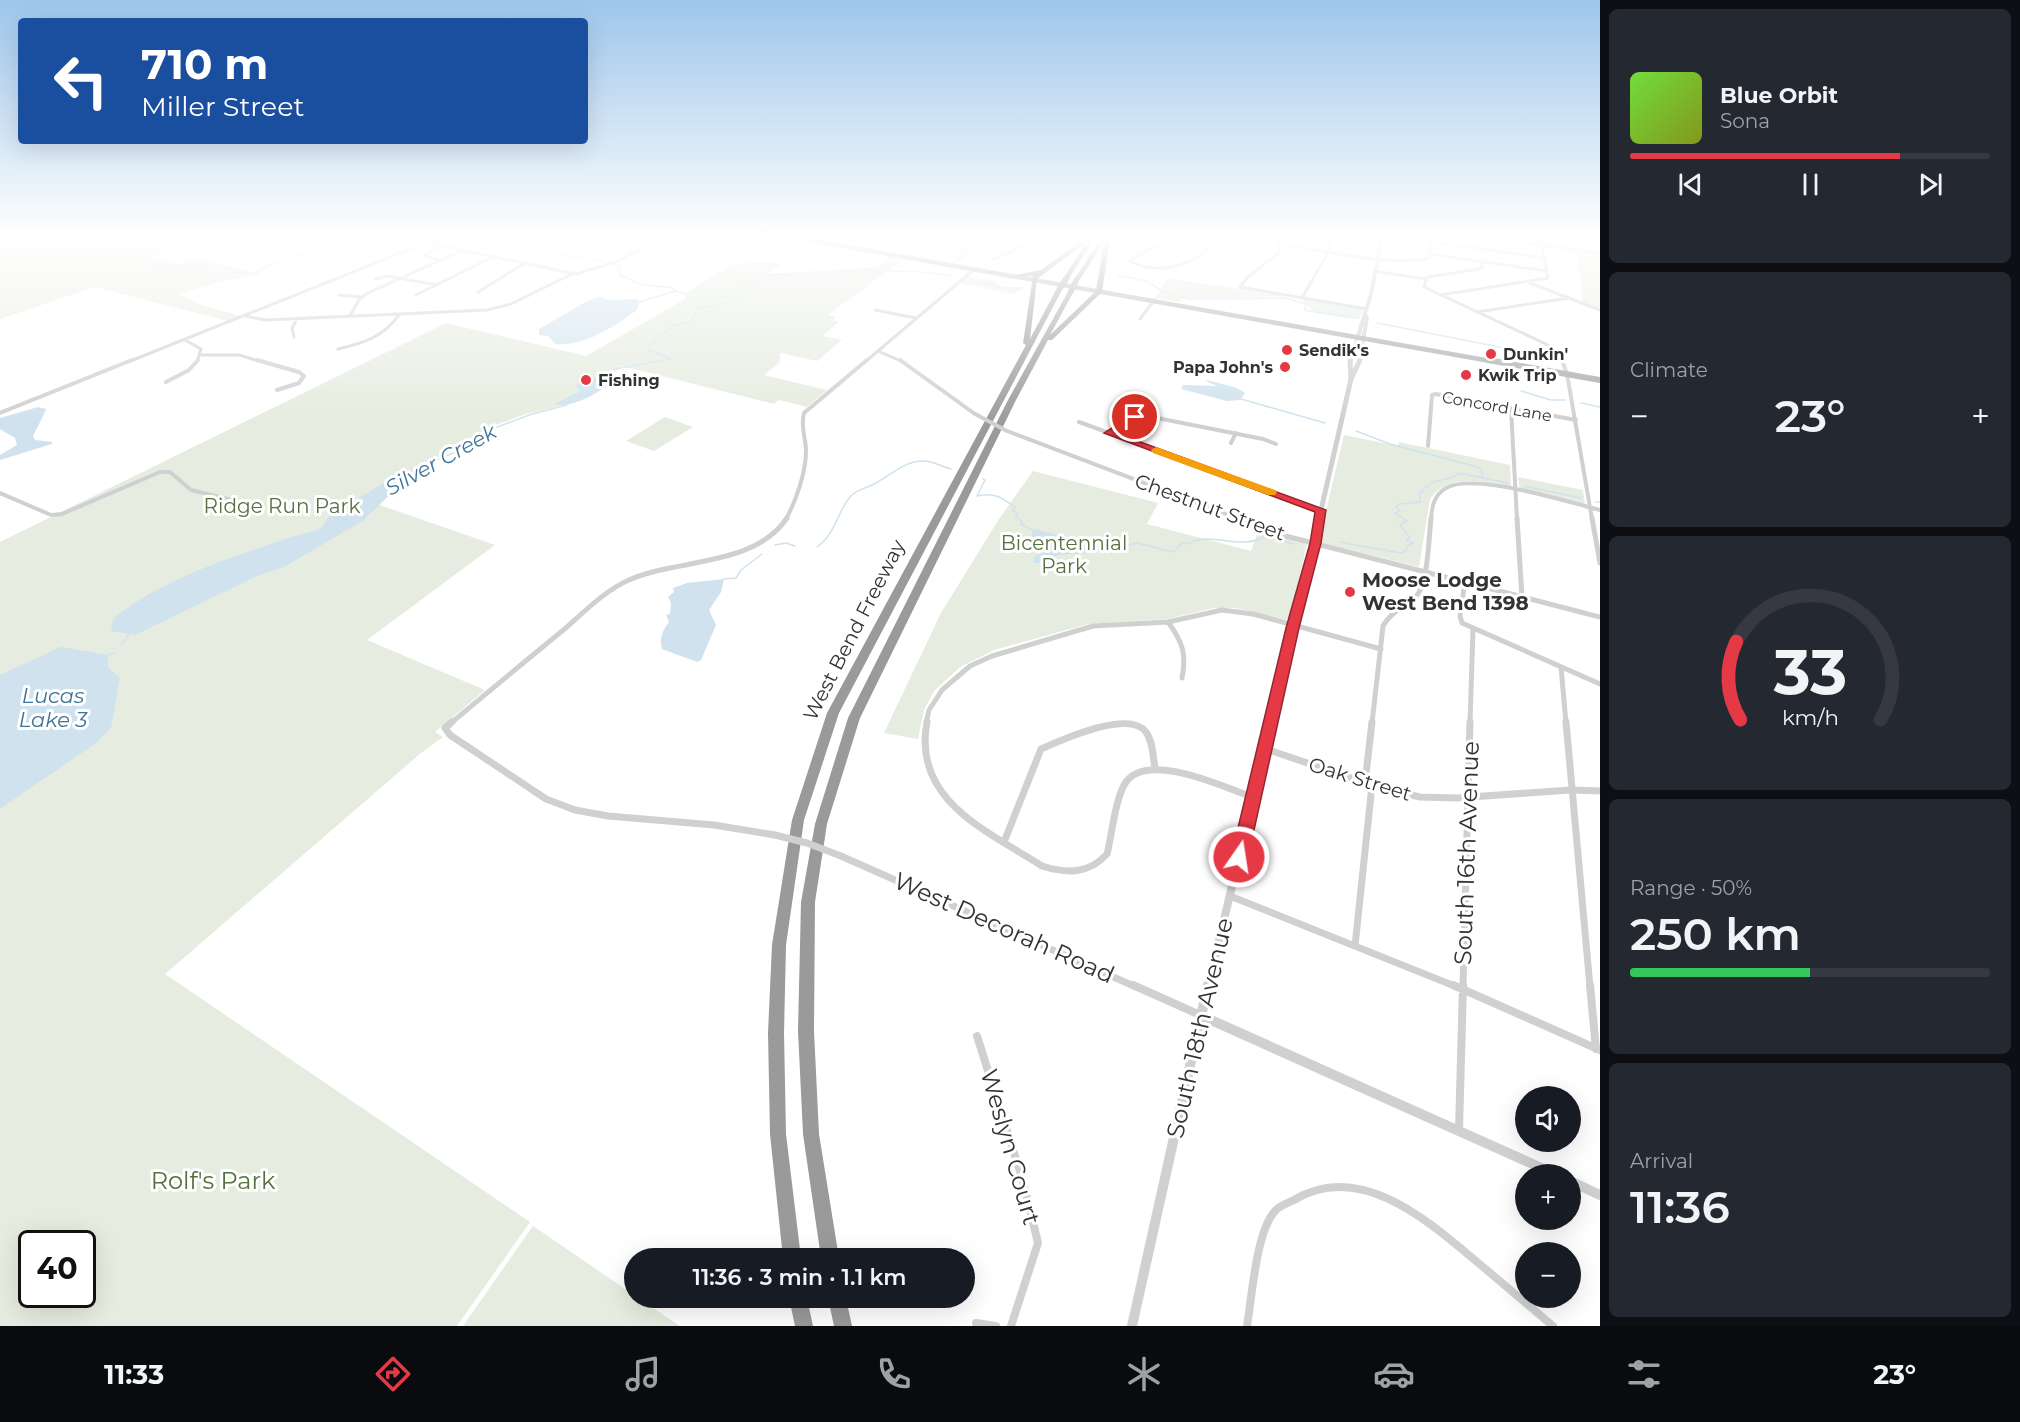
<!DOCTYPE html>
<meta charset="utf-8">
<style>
body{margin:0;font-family:Montserrat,sans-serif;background:#242831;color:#f1f3f6;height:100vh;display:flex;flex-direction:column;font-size:22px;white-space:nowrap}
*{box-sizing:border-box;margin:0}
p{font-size:20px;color:#9ea1a6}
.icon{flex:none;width:33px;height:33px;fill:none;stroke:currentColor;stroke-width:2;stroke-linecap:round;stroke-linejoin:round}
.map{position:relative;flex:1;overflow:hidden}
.details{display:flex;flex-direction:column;gap:9px;padding:9px;background:#0d0f14;width:420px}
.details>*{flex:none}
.banner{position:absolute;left:18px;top:18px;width:570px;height:126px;border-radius:6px;box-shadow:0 6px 24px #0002;background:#1a4fa0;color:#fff;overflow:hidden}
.fabs{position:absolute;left:1515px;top:1086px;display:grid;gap:12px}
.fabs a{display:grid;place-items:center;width:66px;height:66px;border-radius:50%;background:#171b24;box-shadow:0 6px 24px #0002;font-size:30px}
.speed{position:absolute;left:18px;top:1230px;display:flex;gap:12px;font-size:30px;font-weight:700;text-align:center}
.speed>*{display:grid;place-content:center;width:78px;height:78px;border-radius:50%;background:#171b24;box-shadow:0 6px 24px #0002;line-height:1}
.speed .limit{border:3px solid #111;border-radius:9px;background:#fff;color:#111}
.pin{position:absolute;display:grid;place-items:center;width:51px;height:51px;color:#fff;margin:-26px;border:3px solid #fff;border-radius:50%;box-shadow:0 2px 6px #0007}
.me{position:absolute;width:66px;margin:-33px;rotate:13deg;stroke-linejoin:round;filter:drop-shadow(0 0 4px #0008)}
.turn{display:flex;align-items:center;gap:21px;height:126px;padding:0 24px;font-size:27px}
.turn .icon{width:78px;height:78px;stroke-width:2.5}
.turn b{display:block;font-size:42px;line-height:51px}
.big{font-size:45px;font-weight:600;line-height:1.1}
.details .card{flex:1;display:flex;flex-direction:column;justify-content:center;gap:9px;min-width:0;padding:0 21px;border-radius:9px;background:#242831}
.details .dial{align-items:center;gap:0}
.dial svg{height:156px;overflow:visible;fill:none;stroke:#363941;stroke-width:7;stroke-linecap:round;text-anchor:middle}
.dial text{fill:#f1f3f6;stroke:none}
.song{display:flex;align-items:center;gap:18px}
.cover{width:72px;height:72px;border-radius:9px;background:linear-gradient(135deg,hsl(100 70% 55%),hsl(70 70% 35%))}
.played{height:6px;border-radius:3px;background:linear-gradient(90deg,#e63946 75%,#363941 75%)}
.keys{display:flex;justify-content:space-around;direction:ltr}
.heat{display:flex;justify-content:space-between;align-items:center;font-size:33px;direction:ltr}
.charge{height:9px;border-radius:4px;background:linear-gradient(90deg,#34c759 50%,#363941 0)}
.trip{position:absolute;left:624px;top:1248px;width:351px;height:60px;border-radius:30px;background:#171b24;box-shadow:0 6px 24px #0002;font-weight:600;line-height:60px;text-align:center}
.tabs{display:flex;height:96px;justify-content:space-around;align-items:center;background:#090b0e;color:#9ea1a6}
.tabs .icon{width:42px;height:42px}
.tabs .on{color:#e63946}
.tabs b{font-size:27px;color:#f1f3f6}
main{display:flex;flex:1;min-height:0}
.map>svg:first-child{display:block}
.green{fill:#e6ecdf;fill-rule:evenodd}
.water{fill:#cfe2ee}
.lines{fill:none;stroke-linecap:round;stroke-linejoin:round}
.stream{stroke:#cfe2ee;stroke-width:1.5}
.minor-far4{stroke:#d0d0d0;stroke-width:3}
.minor-far3{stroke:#d0d0d0;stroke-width:4}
.minor-far2{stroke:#d0d0d0;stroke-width:5}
.minor-far1{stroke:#d0d0d0;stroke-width:7}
.minor{stroke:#d0d0d0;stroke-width:8}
.tertiary-far4{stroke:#d0d0d0;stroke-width:4}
.tertiary-far3{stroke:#d0d0d0;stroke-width:5}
.tertiary-far2{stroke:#d0d0d0;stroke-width:6}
.tertiary-far1{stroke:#d0d0d0;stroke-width:8}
.tertiary{stroke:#d0d0d0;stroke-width:10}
.primary-far1{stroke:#ababab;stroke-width:4.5}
.primary{stroke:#ababab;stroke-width:6}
.motorway{fill:#9a9a9a;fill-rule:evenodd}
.minor-bridge-far1{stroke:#d0d0d0;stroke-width:4}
.minor-bridge{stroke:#d0d0d0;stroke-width:7}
.motorway-bridge{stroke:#9a9a9a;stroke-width:6}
.route{fill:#e63946;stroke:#96252e;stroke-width:1.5}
.slow{fill:#f59e0b}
.poi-dot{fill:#e63946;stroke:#fff;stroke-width:2}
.labels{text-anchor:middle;stroke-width:6;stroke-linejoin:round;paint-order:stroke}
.far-poi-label{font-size:16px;font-weight:bold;fill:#333;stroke:#fff;text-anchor:start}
.far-street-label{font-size:16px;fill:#333;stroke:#fff}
.park-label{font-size:20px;fill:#56703f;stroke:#fff}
.street-label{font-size:20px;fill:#333;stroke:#fff}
.poi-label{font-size:20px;font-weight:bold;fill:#333;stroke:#fff;text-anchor:start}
.water-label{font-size:21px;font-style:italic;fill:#3f7597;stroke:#fff}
.near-street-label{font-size:24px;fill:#333;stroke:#fff}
.near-park-label{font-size:24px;fill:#56703f;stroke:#fff}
</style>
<main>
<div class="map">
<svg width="1600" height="1326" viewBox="0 0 1600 1326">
<rect width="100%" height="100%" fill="#fff"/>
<path class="green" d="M0 239H120L165 249 154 258 179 264 195 258 262 274 219 282 179 294 199 304 240 316 228 321 95 287 0 319Z
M969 239H1004L990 250 975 248 960 262 953 261 962 255V250L951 242H964Z
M1576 250 1600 254V309L1580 301 1583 298Z
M892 256 905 258 828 315 836 317 833 320 839 322 822 336 842 340 817 361 781 353 779 363 764 375 827 390 807 407 779 400 774 404 622 366 608 379 572 403 526 414 496 425 478 439 439 457 374 503 495 545 367 640 485 690 435 732 443 737 421 753 165 974 530 1222 457 1326H0V542L446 323 586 356 685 299V294C721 272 737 255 782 264L767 274 876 267ZM32 1244H82V1294H32Z
M966 276 994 281 1002 287H1022L1015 294 959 283Z
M1168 278 1285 296 1181 299 1179 302 1155 298Z
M1300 299 1360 309 1363 310 1359 319 1315 313Z
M665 417 693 427 654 451 626 441Z
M1344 435 1398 446 1399 442 1510 465 1511 487C1484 482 1449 472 1430 499L1419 567 1327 544 1322 542 1320 536Z
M1033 471 1158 503 1147 524 1251 551 1259 530 1307 544 1290 617 1285 620 1236 608H1214L1167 619 1088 624 994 650 960 667 934 691 924 710 918 739 884 733 941 613 999 519Z
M1518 477 1583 490 1585 504 1520 489Z
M533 1226 634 1295V1298H638L680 1326H463Z"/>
<path class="water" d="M599 297 610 300 637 299 639 302 637 310C615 326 584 347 555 344L548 336 539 335V329L587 301Z
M618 376C607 389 572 410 555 404L581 390 575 386 580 382 597 378Z
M1207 380 1237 388 1245 393 1240 400 1227 401 1181 389 1183 385 1217 386 1206 381Z
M38 407 46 409 45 412 33 436 35 440 52 442V444L0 460V455L17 445 15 438 0 429V418Z
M404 471 412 473 364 520 284 567 257 576 135 635 111 631 113 619C162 579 223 561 282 540 296 535 308 534 321 528L330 515Z
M1034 529 1102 545 1101 552 1058 555 1044 563H1034V557L1044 552 1038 548 1041 545 1031 535Z
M724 579 721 592 709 610 716 625 701 660 697 662 662 649C659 638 663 630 669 622L666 615 670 614 671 603 668 597 674 592 673 588 687 583Z
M61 647 108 655V667L120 678 111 728 96 743 0 809V675Z"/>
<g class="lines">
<path class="stream" d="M424 239 427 241
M482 239 543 243 535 247 537 251 606 262
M436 242 454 239
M616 265 619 266 620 275 639 284 673 288 676 291
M156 269 207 270 205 273H254L291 256 330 250 363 239
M1117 275 1146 281 1164 292 1189 299 1285 298 1306 304 1304 309 1309 311 1355 318
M971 279 1000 288H1023
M639 302 676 291 686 294 688 298 734 297
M1377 323 1515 350 1529 355 1534 363
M648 347 673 326 692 321 697 308 716 306 735 300 738 293 744 291V284L754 282 757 278 751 276 753 275 784 274 797 277 865 270 923 272 952 276
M615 369 671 359 648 349
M1521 391 1551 400H1565
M1241 399 1325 423
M1581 403 1600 407
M1356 431 1390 444 1481 468 1483 478
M411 472 466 447 484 432 532 414 567 405
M983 479 985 480 977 496C994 492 1001 497 1015 507L1012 511 1018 513 1016 517 1022 521 1021 524 1034 531
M1523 486 1581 498
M1596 502H1600
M1339 542 1401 553 1407 550 1406 546 1413 543 1406 540 1410 538 1400 525 1407 521 1395 513 1400 511 1396 507 1399 504 1421 502 1419 493 1423 492 1422 490 1434 482 1454 477 1458 473 1508 483
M775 545 786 543 795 546
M1102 545 1117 548 1138 543 1173 552 1183 543 1188 544C1208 530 1240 551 1263 537L1294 544
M817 547C834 535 836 517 847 501 855 489 863 490 874 484 890 476 905 460 924 461 933 461 942 467 951 469
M724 579 736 578 741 570 762 554
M122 644 130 633
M109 655 114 653"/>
<path class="minor-far4" d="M1279 239 1278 253 1248 277 1240 287 1367 309
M1595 239H1600
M428 243 576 274 616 262 637 251 650 239
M1279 244C1321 250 1390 267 1429 258L1431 243 1434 242 1544 258
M441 246 426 254 428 257 441 260
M1430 254 1546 271
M993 259 1011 252 1031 239
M1129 261C1161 277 1196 265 1219 239
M1129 261 1169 239
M1482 261V268L1479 269 1427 277 1424 287 1548 345 1560 356 1562 362
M1375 271 1425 279
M375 279 387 276 437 285
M1530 283 1600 310
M478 292 525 263
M339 295 361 297
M416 295 492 257
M1440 295 1548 278 1540 239
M1302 298 1330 249 1329 239
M875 310 916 318
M1477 312 1569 298
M245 316 265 320 487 310 511 304 574 273
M349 317 359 300 366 294 463 250
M1140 319 1155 299
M294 337 292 328 297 319
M185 340 201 349 197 362
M338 349C364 343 383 337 399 315
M878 351 903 362
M201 355H239L262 362
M128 362 435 239
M865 362 977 267"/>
<path class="minor-far3" d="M257 360 299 372 304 376 299 383 277 390
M900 360 975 414
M1562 360 1567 374 1592 519
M166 382 189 370 198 360
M1511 408 1517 519
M0 413 132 360
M1079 422 1321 510
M1007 431 1239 519
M1108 433 1126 421 1147 416 1263 439 1276 444
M1231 443 1236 433
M1428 446 1432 395 1436 394 1576 420
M0 493 51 515 62 514 160 472H170L191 490 232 500
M786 519C796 501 806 472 806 451 806 438 800 426 804 413L867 360
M1431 519C1432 506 1434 495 1446 488 1474 472 1568 502 1600 510"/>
<path class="minor-far2" d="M1235 518 1274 533 1600 617
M1517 518 1522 597
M1592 518 1600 563
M1465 582 1460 616 1462 623 1600 684
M1168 622C1182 641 1187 654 1182 678
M1561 667 1566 723
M451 723C489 691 528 659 567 627 586 610 606 590 629 580 679 558 754 567 787 518
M926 723 929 710 942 690 970 666 992 656 1093 626 1168 622 1222 610 1253 614 1381 649
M1372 723 1383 626C1391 611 1406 607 1417 595 1428 584 1429 535 1431 518
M1470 723 1473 629"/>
<path class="minor-far1" d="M452 722 445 728 450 735 546 799 575 810 608 816 714 825 775 835
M927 722C912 800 987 831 1042 866 1067 874 1089 874 1107 854 1112 835 1115 798 1126 782 1148 751 1224 787 1252 797
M1566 722 1590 987
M1266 749 1378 787 1420 797 1456 798 1571 790 1600 791
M1365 783 1372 722
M1004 842 1041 749C1062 740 1129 709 1146 732 1153 742 1153 757 1155 768
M841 856 1136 987
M1230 896 1457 987
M1355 946 1372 785
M1463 987 1470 722"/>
<path class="minor" d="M1133 985 1200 1015
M1453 985 1600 1050
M1590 985 1596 1049
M977 1036 1023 1181 1038 1243 1011 1326
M1459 1130 1463 985
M976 1323 996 1326
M1247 1326C1252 1297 1256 1232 1275 1211 1279 1206 1288 1203 1294 1200 1360 1160 1428 1221 1476 1261 1502 1283 1527 1304 1553 1326"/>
<path class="tertiary-far4" d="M1500 239 1600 253
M1350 362 1371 294 1382 239
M1359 362 1367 318 1365 315"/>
<path class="tertiary-far3" d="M1350 360 1351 379
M1319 519 1351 379 1360 360"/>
<path class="tertiary-far2" d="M1271 723 1320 518"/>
<path class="tertiary-far1" d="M1208 987 1271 722"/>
<path class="tertiary" d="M1202 1016 1555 1174
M1570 1181 1600 1195
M1132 1326 1208 985"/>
<path class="primary-far1" d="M803 239 1496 362"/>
<path class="primary" d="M1488 360 1600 380"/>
<path class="motorway" d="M1085 239H1091L1037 279 1030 339 1057 288 1060 286 1063 288 839 713 804 820 786 945 784 1033 786 1134 801 1258H783L770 1134 768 1033 772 945 792 820 827 713 1026 345 1023 343 1033 276 1018 277 1015 275 1041 270Z
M1101 239H1110L1102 292 1052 340H1048L1016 400 860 718 827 824 815 902 814 1031 819 1134 839 1258H821L803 1134 798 1031 801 902 815 824 848 718 1008 400 1069 290 1074 291 1050 335 1096 291 1104 242 1078 282 1073 281Z
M1086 243 1091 244 1068 280H1064L1063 279Z
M789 1298H807L813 1326H795Z
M828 1298H846L852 1326H834Z"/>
<path class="minor-bridge-far1" d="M975 414 1007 431"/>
<path class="minor-bridge" d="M775 835 807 843 841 856"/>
<path class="motorway-bridge" d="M1060 288 1066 279
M1071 291 1076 281"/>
</g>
<linearGradient id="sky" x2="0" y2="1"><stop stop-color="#9ec6ea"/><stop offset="0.56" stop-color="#fff"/><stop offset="1" stop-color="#fff" stop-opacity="0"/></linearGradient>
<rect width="1600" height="424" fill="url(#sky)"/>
<path class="route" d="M1132 415 1140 417 1116 433 1326 510 1321 543 1299 628 1248 857 1245 861 1239 863 1233 861 1231 857 1286 628 1310 543 1315 512 1104 433Z"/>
<path class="slow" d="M1156 447 1275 490 1277 492 1275 495H1268L1153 453 1151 450Z"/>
<g class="poi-dot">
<circle cx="1287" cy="350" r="6"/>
<circle cx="1491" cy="354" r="6"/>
<circle cx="1285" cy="367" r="6"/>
<circle cx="1466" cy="375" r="6"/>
<circle cx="586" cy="380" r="6"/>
<circle cx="1350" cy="592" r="6"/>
</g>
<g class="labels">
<g class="far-poi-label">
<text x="1299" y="356">Sendik's</text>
<text x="1503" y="360">Dunkin'</text>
<text x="1273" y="373" text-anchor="end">Papa John's</text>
<text x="1478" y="381">Kwik Trip</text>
<text x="598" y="386">Fishing</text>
</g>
<g class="far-street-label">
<text transform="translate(1497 406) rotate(10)" y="6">Concord Lane</text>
</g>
<g class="park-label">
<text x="282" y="513">Ridge Run Park</text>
<text x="1064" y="550">Bicentennial<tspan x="1064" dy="23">Park</tspan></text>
</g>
<g class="street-label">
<text transform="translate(1210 507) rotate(20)" y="7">Chestnut Street</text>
<text transform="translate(854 630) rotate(-63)" y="7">West Bend Freeway</text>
<text transform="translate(1360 779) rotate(17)" y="7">Oak Street</text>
</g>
<g class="poi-label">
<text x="1362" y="587">Moose Lodge<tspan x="1362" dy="23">West Bend 1398</tspan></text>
</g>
<g class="water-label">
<text transform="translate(441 460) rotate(-29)" y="7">Silver Creek</text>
<text x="53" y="703">Lucas<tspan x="53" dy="24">Lake 3</tspan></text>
</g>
<g class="near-street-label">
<text transform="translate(1467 853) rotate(-88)" y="8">South 16th Avenue</text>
<text transform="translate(1004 928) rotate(24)" y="8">West Decorah Road</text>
<text transform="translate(1200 1028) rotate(-77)" y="8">South 18th Avenue</text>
<text transform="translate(1010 1147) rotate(74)" y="8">Weslyn Court</text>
</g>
<g class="near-park-label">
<text x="213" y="1189">Rolf's Park</text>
</g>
</g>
</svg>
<div class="fabs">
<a><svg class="icon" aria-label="sound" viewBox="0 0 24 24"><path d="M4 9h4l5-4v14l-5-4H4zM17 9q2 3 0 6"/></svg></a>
<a>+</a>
<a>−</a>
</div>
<div class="speed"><div class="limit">40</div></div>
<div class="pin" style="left:1135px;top:417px;background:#d93025"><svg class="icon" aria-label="arrive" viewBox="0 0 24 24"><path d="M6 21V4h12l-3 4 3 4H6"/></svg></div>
<svg class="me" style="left:1239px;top:857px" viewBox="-20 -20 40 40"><circle r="17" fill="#e63946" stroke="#fff" stroke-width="3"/><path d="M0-11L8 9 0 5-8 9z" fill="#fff"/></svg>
<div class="trip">11:36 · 3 min · 1.1 km</div>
<div class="banner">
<div class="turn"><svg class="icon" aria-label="left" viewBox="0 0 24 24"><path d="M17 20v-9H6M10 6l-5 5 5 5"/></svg><div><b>710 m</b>Miller Street</div></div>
</div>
</div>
<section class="details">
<div class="card">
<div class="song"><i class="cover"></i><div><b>Blue Orbit</b><p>Sona</p></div></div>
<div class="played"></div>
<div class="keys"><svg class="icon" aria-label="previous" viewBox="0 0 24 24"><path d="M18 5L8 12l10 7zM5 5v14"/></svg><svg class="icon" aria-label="pause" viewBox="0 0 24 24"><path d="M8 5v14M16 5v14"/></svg><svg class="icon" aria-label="next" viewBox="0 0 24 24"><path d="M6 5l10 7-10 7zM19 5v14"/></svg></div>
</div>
<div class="card"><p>Climate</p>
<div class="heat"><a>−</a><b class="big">23°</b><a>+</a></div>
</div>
<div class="card dial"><svg viewBox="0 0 100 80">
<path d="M14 69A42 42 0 1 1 86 69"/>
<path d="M14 69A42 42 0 0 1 12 29" stroke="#e63946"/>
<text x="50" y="56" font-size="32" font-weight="700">33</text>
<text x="50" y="72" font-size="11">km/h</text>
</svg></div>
<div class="card"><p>Range · 50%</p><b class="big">250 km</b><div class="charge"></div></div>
<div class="card"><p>Arrival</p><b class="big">11:36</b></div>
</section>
</main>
<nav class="tabs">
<b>11:33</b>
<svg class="icon on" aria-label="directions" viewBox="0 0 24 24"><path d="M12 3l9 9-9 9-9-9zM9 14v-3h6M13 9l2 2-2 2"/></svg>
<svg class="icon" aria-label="music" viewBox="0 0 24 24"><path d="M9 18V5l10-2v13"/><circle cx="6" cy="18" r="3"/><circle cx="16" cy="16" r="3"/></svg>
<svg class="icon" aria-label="phone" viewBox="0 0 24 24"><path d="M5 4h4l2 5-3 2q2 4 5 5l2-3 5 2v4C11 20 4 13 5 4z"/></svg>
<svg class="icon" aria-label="climate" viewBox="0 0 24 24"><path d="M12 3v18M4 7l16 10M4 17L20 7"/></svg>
<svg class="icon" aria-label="car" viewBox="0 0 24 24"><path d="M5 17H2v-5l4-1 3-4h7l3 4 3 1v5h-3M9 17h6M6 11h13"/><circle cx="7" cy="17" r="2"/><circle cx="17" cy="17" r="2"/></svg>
<svg class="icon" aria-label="filters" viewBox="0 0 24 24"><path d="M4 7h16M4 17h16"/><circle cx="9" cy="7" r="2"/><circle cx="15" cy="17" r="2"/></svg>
<b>23°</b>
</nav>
